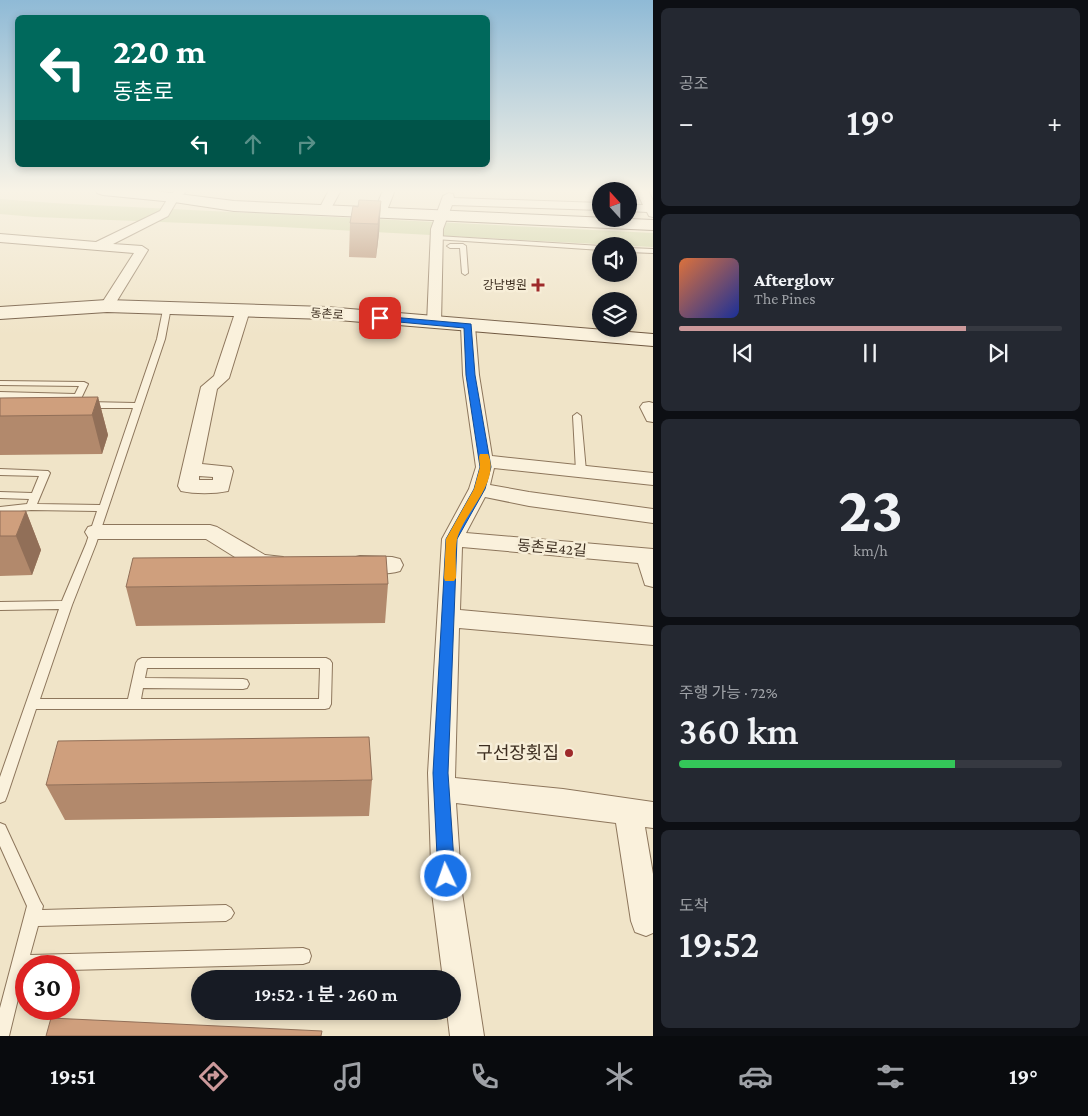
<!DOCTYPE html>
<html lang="ko">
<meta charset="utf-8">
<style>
body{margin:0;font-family:"Crimson Pro","Noto Sans KR",serif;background:#242831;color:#f1f3f6;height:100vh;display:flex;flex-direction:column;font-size:19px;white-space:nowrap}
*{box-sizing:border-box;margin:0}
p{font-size:16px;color:#9ea1a6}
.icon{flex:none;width:28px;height:28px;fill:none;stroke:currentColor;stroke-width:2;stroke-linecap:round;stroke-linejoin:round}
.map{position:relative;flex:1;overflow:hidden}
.sheet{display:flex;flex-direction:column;gap:8px;padding:8px;background:#0d0f14;width:435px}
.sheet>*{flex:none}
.top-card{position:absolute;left:15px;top:15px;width:475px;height:152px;border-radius:8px;box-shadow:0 2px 8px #0003;background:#00695c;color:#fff;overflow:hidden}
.needle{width:32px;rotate:339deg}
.buttons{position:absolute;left:592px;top:182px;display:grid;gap:10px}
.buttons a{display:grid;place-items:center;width:45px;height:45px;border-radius:50%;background:#171b24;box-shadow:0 2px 8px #0003;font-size:25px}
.speed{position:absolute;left:15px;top:955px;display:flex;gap:10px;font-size:25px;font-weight:700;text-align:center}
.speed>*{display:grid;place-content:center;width:65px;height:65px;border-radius:50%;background:#171b24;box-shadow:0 2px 8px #0003;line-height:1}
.speed .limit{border:8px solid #d22;background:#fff;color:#111}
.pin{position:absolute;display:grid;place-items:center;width:42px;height:42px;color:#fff;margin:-21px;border-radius:10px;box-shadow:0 2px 8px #0006}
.me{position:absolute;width:55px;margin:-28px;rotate:357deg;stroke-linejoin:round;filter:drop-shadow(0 0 4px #0008)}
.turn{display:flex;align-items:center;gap:18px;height:105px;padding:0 15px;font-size:22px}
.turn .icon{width:65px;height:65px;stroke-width:2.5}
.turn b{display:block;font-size:35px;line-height:42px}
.lanes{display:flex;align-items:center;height:48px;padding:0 15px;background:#0003;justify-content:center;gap:25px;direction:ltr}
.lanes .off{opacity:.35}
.big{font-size:38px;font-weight:600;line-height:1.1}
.sheet .widget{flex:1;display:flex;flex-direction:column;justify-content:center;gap:8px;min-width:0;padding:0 18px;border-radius:8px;background:#242831}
.sheet .dial{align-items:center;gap:0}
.dial b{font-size:65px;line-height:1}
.song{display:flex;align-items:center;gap:15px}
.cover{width:60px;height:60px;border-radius:8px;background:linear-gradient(135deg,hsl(20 70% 55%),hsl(230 70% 35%))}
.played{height:5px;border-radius:2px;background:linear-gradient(90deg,#cc999b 75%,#363941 75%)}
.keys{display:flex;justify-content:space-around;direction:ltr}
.heat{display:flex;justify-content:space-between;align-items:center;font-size:28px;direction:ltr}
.charge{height:8px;border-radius:4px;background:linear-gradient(90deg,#34c759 72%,#363941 0)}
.trip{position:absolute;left:191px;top:970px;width:270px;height:50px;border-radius:25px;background:#171b24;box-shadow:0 2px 8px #0003;font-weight:600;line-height:50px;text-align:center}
.dock{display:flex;height:80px;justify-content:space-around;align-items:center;background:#090b0e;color:#9ea1a6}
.dock .icon{width:35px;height:35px}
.dock .current{color:#cc999b}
.dock b{font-size:22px;color:#f1f3f6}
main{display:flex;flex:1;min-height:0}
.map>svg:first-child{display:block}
.green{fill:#c9cf9b}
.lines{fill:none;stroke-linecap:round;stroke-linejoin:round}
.lane-casing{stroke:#8d765c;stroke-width:2}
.street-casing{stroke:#8d765c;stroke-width:2}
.secondary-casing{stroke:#6f573f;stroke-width:2}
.lane{fill:#faf1dc;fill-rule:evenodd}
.street{fill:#faf1dc;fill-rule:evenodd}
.secondary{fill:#faf1dc;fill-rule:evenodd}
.wall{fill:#b2896c}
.shaded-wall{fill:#916f58}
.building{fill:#cf9f7d;stroke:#916f58}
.route{fill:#1a73e8;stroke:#114b97}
.slow{fill:#f59e0b}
.poi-dot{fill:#9e2a2b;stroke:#f7eed8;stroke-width:2}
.labels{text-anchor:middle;stroke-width:5;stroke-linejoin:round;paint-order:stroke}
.far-poi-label{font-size:12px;fill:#3d2e20;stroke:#f7eed8;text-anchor:end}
.far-street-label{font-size:12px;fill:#3d2e20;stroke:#f7eed8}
.street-label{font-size:15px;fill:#3d2e20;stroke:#f7eed8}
.near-poi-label{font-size:18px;fill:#3d2e20;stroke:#f7eed8;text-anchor:end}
</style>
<main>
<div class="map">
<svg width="653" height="1036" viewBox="0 0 653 1036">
<rect width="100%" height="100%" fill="#f0e4c8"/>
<path class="green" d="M0 199 53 203 653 233V247L263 226 35 217 0 214Z"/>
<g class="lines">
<defs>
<path id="lane" d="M437 236 601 246H602L601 250 435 239V237Z
M463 244 466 246 468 273 465 275 462 273 460 248H450L447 246 450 244Z
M629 248 653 249V253L629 252Z
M164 305 171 307 165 339 96 544 72 605 40 699H128L136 663 138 660 142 658H326L330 660 332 663 331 704 329 708 325 709H36L7 796 5 801 0 803V777L59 609 0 610V602L62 601 86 544 97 511 31 510 0 513V507L27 504 29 499 0 498V492L32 493 39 476 0 475V469L48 471 50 473 37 504 100 505 133 408H87L83 405 87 402 135 403 157 339ZM147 668H320L319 699H141L143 688 243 689 247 688 249 684 247 680 243 679 145 678Z
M0 381 84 382 88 384 78 405 74 408 70 405 72 399 0 398V392L75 394 79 386 0 385Z
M577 413 581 416 586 471 581 474 576 471 573 416Z
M0 823 5 825 40 901 43 906 42 910 226 905 231 908 234 913 231 918 226 921 38 926 30 955 303 948 309 950 311 956 309 962 303 964 69 970V966H26L9 1036H0V1008L27 906 0 846Z"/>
<path id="street" d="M176 190H188L178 199 168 216 113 244 142 246 148 250 112 309H102L100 306 134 253 0 242V234L96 242 160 211 170 195Z
M329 190H341L328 214H320L318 211Z
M383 190H395L386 213 380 217 374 213Z
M636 190H648L653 201V217L649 216 647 212 629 211V205H643Z
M449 193 453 194 454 198 601 203V210L452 205 443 229 441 324 439 327H429L427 324 431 229 443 196Z
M243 306 248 307 250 310 229 378 217 389 202 464 231 467 233 471 228 491C214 494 195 494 181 491L178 486 201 387 214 376 236 310 238 307ZM199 476 213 477V480H199Z
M468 322 473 323 475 326 479 375 492 456 653 473V485L494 468 490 485 529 492 653 509V523L529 506 485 497 466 533 653 549V587L645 585 638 563 462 547 460 610 653 627V645L459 628 455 778 563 789 653 802V828L645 827 653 874V933L646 936 635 932 631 921 616 823 456 803 462 893 484 1036H450L447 1011H452V979H443L432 893 428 773 442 539 469 489 476 467 463 375 461 326 463 323Z
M649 402 653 403V422L647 421 640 407 643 403Z
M95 525H210L217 527 265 555 283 557 287 563 283 569C273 572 264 572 254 569L206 539H95L88 537 85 532 88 527Z
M360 556 392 557 400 559 403 565 400 571C386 575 366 574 352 570L349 564 352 558Z"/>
<path id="secondary" d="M96 190H147L234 201 653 220V230L234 211 174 202 103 195 97 193Z
M107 300 326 307 653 334V346L326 319 107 312 0 319V307Z"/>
</defs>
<use href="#lane" class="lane-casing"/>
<use href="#street" class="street-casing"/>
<use href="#secondary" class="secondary-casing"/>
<use href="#lane" class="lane"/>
<use href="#street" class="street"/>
<use href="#secondary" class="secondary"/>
</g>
<path class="wall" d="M381 201 379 233 376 258 349 257 350 223 358 207Z
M98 397 108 435 102 454 0 455V398Z
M0 511H26L41 550 32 575 0 576Z
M388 584 385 623 136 626 126 587Z
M372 780 369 816 65 820 46 785Z"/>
<path class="shaded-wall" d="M381 201 379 233 376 258 378 224Z
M98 397 108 435 102 454 92 415Z
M26 511 41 550 32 575 16 536Z"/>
<path class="building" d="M359 200 381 201 378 224 350 223 353 206 358 207Z
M98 397 92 415 0 416V398Z
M0 511H26L16 536H0Z
M386 556 388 584 126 587 133 558Z
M369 737 372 780 46 785 58 741Z
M51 1018 322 1031 321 1036H46Z"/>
<linearGradient id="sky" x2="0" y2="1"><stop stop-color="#8fbad6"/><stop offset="0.57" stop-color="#f8f3e6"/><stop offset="1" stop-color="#f8f3e6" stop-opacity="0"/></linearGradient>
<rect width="653" height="335" fill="url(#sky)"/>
<path class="route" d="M380 316 471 324 475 375 491 467 485 489 457 539 448 773 455 876 452 881 446 884 441 881 438 876 433 773 446 539 474 489 480 467 466 375 464 328 377 320 375 318Z"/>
<path class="slow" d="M480 454H488C501 482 463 514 457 539 455 551 456 566 456 578L454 581H445L444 578 446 539 474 489 480 467 479 457Z"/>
<g class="poi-dot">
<path d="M535.5 277.5h5v5h5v5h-5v5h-5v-5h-5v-5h5z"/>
<circle cx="569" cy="753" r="5"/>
</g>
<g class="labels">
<g class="far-poi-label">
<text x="527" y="289">강남병원</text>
</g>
<g class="far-street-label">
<text transform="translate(327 314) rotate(4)" y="4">동촌로</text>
</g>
<g class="street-label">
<text transform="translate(552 548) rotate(5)" y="5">동촌로42길</text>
</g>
<g class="near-poi-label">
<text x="559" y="759">구선장횟집</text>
</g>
</g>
</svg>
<div class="buttons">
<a><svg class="needle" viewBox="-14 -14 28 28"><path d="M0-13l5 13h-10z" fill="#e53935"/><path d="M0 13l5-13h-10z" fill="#9ea1a6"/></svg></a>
<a><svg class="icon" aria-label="sound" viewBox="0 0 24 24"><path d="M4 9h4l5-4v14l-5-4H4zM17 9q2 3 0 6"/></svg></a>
<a><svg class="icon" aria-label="layers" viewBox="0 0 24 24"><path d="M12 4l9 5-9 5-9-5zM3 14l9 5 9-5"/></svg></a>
</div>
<div class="speed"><div class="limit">30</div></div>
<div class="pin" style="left:380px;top:318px;background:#d93025"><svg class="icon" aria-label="arrive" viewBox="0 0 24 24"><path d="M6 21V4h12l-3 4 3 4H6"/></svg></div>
<svg class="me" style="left:446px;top:876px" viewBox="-20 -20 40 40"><circle r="17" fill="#1a73e8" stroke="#fff" stroke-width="3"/><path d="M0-11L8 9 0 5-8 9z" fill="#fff"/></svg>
<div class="trip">19:52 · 1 분 · 260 m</div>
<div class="top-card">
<div class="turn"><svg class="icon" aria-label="left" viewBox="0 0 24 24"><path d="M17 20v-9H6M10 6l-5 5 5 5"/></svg><div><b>220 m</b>동촌로</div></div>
<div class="lanes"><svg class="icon" aria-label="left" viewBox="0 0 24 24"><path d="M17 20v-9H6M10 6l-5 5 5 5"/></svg><svg class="icon off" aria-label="ahead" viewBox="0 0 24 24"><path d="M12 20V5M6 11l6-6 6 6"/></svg><svg class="icon off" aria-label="right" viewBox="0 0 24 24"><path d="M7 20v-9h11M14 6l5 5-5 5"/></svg></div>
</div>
</div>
<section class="sheet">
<div class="widget"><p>공조</p>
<div class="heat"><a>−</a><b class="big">19°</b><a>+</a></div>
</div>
<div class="widget">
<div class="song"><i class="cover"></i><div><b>Afterglow</b><p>The Pines</p></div></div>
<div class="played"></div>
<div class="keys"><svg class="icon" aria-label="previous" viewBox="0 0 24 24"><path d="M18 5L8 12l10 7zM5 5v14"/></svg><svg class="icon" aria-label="pause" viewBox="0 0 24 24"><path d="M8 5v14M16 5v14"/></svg><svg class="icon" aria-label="next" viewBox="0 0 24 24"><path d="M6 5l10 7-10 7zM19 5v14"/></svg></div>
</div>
<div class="widget dial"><b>23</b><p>km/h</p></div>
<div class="widget"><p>주행 가능 · 72%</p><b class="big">360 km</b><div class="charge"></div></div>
<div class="widget"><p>도착</p><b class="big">19:52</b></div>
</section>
</main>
<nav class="dock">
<b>19:51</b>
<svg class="icon current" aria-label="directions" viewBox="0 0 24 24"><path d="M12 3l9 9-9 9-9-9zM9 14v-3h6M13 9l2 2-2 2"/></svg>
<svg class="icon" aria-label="music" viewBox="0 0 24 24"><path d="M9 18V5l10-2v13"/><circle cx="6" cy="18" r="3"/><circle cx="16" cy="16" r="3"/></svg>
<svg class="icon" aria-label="phone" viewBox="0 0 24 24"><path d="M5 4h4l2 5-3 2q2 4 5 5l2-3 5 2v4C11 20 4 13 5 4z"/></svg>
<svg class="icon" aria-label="climate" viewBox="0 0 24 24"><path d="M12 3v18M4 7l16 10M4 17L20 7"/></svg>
<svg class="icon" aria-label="car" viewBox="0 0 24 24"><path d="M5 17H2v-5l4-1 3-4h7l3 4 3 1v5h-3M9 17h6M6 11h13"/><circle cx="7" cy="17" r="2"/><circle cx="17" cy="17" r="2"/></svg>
<svg class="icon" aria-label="filters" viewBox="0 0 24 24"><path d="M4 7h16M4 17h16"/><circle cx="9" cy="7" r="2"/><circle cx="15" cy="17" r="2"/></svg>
<b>19°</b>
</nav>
